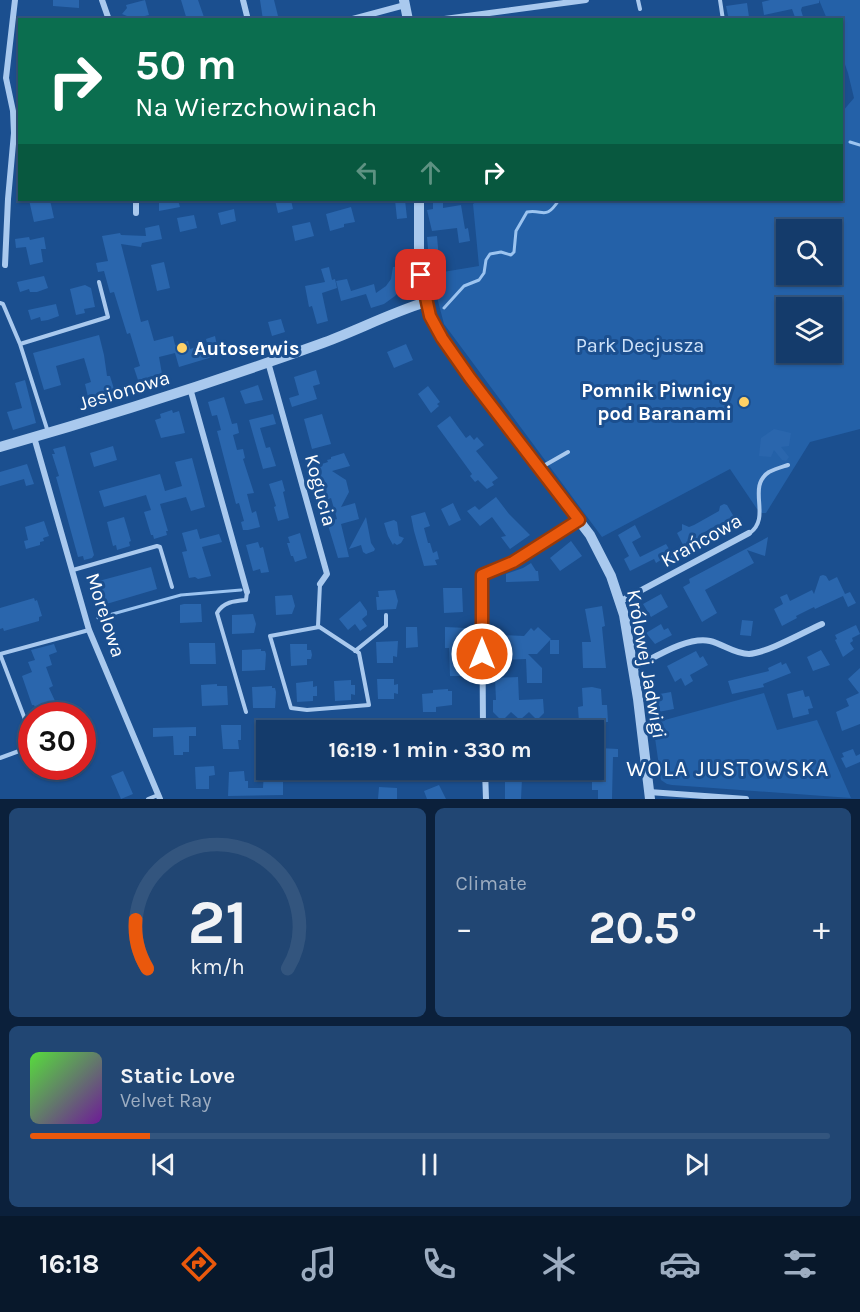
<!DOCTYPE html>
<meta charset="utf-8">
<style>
body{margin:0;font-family:Karla,sans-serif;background:#214673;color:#f1f3f6;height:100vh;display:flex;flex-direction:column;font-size:22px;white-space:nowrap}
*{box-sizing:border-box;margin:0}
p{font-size:20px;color:#9dadc1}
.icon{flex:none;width:33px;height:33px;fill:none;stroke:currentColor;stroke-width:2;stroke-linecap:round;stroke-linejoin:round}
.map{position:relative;height:799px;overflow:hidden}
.details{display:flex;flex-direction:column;gap:9px;padding:9px;background:#0b203b;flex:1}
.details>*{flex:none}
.top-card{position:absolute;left:18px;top:18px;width:825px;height:183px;border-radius:0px;box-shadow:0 2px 4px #0004,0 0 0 2px #33557e;background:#0b6e4f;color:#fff;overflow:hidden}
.controls{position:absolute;left:776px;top:219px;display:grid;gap:12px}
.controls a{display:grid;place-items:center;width:66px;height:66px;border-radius:0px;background:#143b6b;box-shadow:0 2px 4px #0004,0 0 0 2px #33557e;font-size:30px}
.speed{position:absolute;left:18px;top:702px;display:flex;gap:12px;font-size:30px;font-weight:700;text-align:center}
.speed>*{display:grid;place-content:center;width:78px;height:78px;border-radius:50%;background:#143b6b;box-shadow:0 2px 4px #0004,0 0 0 2px #33557e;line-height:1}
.speed .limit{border:9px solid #d22;background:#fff;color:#111}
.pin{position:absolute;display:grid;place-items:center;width:51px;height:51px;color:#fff;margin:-26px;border-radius:12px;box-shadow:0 3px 9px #0006}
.me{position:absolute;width:66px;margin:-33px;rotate:0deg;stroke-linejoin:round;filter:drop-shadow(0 0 4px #0008)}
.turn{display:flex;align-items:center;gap:21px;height:126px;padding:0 18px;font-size:27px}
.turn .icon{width:78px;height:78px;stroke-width:2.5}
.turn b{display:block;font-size:42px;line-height:51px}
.lanes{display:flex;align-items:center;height:57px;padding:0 18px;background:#0003;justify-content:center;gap:30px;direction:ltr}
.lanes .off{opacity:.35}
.big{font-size:45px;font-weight:700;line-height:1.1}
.details .card{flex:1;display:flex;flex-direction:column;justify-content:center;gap:9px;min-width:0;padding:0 21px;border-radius:9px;background:#214673}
.details .dial{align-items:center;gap:0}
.dial svg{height:156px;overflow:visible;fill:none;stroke:#33557e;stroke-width:7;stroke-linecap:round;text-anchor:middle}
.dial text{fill:#f1f3f6;stroke:none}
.song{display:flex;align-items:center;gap:18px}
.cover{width:72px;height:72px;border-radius:9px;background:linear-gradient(135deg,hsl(110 70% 55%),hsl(280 70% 35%))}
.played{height:6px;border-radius:3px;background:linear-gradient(90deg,#ea580c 15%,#33557e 15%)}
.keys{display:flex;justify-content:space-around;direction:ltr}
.heat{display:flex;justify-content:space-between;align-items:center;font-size:33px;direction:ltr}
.details .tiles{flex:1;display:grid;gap:9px;grid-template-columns:1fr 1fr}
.card:last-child{grid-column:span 2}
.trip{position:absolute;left:256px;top:720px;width:348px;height:60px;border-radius:0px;background:#143b6b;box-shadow:0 2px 4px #0004,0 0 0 2px #33557e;font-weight:700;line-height:60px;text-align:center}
.tabs{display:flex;height:96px;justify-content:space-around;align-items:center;background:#08182b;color:#9dadc1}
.tabs .icon{width:42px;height:42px}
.tabs .on{color:#ea580c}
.tabs b{font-size:27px;color:#f1f3f6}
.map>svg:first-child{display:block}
.green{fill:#2461a8;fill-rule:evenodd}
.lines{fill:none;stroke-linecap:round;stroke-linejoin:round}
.stream{stroke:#9cc4f0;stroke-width:3}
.building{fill:#2a66ad}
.service{stroke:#a9c9ee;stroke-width:4}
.minor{stroke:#a9c9ee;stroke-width:6}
.tertiary{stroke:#a9c9ee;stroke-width:10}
.route-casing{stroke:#983908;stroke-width:15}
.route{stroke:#ea580c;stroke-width:10}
.poi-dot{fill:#ffd166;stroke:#1b4f8f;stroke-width:2}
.labels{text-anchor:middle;stroke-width:6;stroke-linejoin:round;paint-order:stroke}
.park-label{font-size:20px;fill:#cfe3fa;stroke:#1b4f8f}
.poi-label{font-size:20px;font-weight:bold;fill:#fff;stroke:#1b4f8f;text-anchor:start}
.street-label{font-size:20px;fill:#fff;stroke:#1b4f8f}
.quarter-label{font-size:22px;letter-spacing:1.5px;fill:#fff;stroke:#1b4f8f}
</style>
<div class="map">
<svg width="860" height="799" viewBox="0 0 860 799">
<rect width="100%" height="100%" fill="#1b4f8f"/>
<path class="green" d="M819 0H860V429L810 442 766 513H762L757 509 730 469 602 537 444 324 431 274 479 266 473 204 478 200H842V112L854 98 848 73 842 56V20L827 19ZM786 230H831V274H786ZM786 308H831V352H786Z
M764 693 777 730 817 720 851 798 672 785 667 784 661 780 655 738 650 724Z"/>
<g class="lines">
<path class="stream" d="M850 142 860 145
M444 308 464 286 479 280 484 273 486 260 490 254 501 252 511 255 514 252 516 231 527 212C544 209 545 221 559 200
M98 618 181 595 241 590"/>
</g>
<path class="building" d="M53 0H79V8L53 6Z
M145 0 149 15 128 20 127 16 122 14 127 8 126 5Z
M181 0H198L205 20H187Z
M260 0H274L279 20H263Z
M770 0H819V3L802 7 801 10 804 20H796L792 9 764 15 762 2Z
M747 3 749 17 729 20 726 6Z
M29 200H50L54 218 34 222Z
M159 200H178L180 207 159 211Z
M275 200H291L293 209 278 213Z
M395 200H405L407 218 397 219Z
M443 202V208L461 205 465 229 468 228 470 241 459 243 457 228 432 231 427 210 433 209V203Z
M351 207 355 222 344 224V227L330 231 326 214Z
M234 209 236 221 221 225 218 213Z
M194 215 197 228 180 232 177 218Z
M310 222 314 236 295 241 292 226Z
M159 225 162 239 142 243 141 247 121 244 141 322 148 320 154 341 173 336 175 345 188 341 190 349 207 343 206 339 215 336 219 355 179 367 175 353 159 357 162 374 138 380 134 368 140 366 130 333 127 334 114 292 110 293 104 271 98 272 96 263 108 261 102 236 120 233 121 235 146 236 145 228Z
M437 236 440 271 430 272 427 237Z
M29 237 30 240 44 237 46 249H41L43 262 30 265 26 247 16 248 15 239Z
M164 262 170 288 157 291 151 265Z
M407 266 404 285 395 296 384 304 371 308 366 294 341 301 336 281 347 279 351 291 374 284 376 293 386 286 391 279 393 267Z
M329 267 332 280 335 279 337 288 322 293 328 321 317 324 312 306 309 307 305 286 325 282 321 269Z
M44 276 48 288 37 292H30L29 289 20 292 17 282Z
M85 285 91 288 95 307 84 309 85 313 76 315 70 289Z
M56 304 59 316 48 320 41 321 40 317 31 320 28 310Z
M281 319 285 332 272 336 268 322Z
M99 335 104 355 107 376H110L114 389 88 397 85 384 91 382 84 358 56 366 61 385 44 390 33 353Z
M406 344 413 360 394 368 387 352Z
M316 370 320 384 313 386 317 399 292 407 289 398 299 395 294 377Z
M25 380 36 423 13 430 7 412 22 408 15 383Z
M258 385 263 400 245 404 240 391Z
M428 386 440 402 437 404 439 406 431 413 418 394Z
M224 397 232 424 237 423 239 433 233 435 237 450 243 449 245 458 243 459 254 493 247 494 252 513 256 511 260 527 248 530H243L241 522 244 521 239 503 236 504 217 431 221 430 217 415 212 416 208 402Z
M172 410 173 413 179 411 185 433 161 438 155 420 161 418 160 414Z
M273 414 276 424 260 428 266 448 270 447 276 466 263 469 249 420Z
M322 414 331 444 312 449 304 419Z
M450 416 466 438 470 435 474 440 477 437 484 445 476 451 498 478 492 482 494 485 487 489 478 480 475 482 470 476 472 474 437 426Z
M774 429 791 433 789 446 781 447 789 457 786 461 782 460 774 450 771 457 759 456 761 438Z
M65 446 94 555 92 558 84 560 83 556 78 557 56 477 59 476 52 454H55L53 449Z
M113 446 117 460 94 467 90 453Z
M344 453 350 466 332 471 346 480 349 492 341 507 355 503 359 519 341 524 349 557 338 558 327 522 337 519 331 498 326 500 316 466 328 462 327 460 331 459V457Z
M192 458 205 507 191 511 186 497 160 504 168 531H166L167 535 154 539 153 535H151L144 512 151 510 146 495 104 507 99 491 160 474 165 491 182 486 175 462Z
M27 464 34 484 26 486 24 479 0 486V472Z
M282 480 285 491 283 492 289 518 278 521 274 507 276 506 269 484Z
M496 497 509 514 530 535 510 549 501 537 506 536 492 517 480 526 467 511 475 506 479 510Z
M453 503 461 520 449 526 441 509Z
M724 504 727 505 737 522 720 529 718 525 699 535 701 538 684 547 677 533 682 530V524L689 527 694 525 719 511 720 506Z
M425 512 430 526 424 528 428 543H430L433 553 437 551 439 559 435 560 437 565 424 566 414 531 411 516Z
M124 517 131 541 129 542 130 546 117 550 116 545 113 546 107 522Z
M366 517 371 543 375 549 374 551 366 554 363 552 361 545 349 549Z
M394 520 397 522 399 536 404 538 401 543 397 545 394 543 393 545 388 536 384 523Z
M44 521 49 536 43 538 44 541 40 542V545L26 549 24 541 28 540 25 527Z
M635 525 641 537 632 542 640 557 666 544 674 557 666 561 664 558 656 563 654 559 630 571 624 559 629 556 618 535Z
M197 529 200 539 219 534 222 542 202 547 211 576 198 579 195 577 189 578 182 552 187 551 182 533Z
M300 533 307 558 295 562 293 556H291L287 543H290L288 537Z
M768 537 765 556 747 550 754 563 705 590 717 613 702 622 683 587 690 583 689 579Z
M571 541 582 556 560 571 550 558Z
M258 542 260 548 263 547 269 572 261 573 260 569 253 571 246 545Z
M531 563 536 571H538L539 581 506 582V574L523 568Z
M151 567 157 589 103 605 95 582Z
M823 575 826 576 829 581 837 577 845 594 850 592 856 603 848 607 843 596 815 609 814 607 796 616 797 618 782 626 774 609 783 604 780 597 787 594 790 601 812 590 814 594 820 576Z
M443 588H462L463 612 444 613Z
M395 590 398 601 396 609 377 610 376 597H379L378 591Z
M661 594 668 607 651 617 643 604Z
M292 595 295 606 292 614 276 615 275 596Z
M34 598 35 601 37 600 42 616 39 617V621L4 631 3 628 0 629V608Z
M360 601 367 611V615L362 619 367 626 360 631 355 624 348 630 339 619Z
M184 604H201L202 622 180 623V605Z
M602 606 605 626 602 627 606 668H583L582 642H591L585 609Z
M253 614 256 624 254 633 232 634V615Z
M742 620 753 621 751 636 740 635Z
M661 624 664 630 668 628 672 635 655 644 646 633Z
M856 625 860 634 852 638 853 641 850 643 854 649 843 657 835 640 837 639 835 635Z
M406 627H417L418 647 406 648Z
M445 627 467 628 468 676H450L449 648H445Z
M538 627 551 639 537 654H528L542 668V683H527L526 659 501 660V635L524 636 531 628 534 631Z
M550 640H559V654H550Z
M398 641 397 657 393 656V663H377L376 642Z
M189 643H215L216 664H190Z
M54 644 57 652 49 655 52 665 46 667 53 686 49 688 62 716H39L34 705H32L22 676 32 672 28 662 35 660 31 650Z
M290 644H307V650H311L312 655 311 659H307V665L291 666Z
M261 649V651H265L266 654 265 670 242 671V650Z
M821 650 830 665 813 671 807 657Z
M696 651 700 658 703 656 708 665 690 675 693 681 685 686 681 678 675 682 667 666Z
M781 662 782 665 786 663 791 673 763 684 764 687 732 694 728 681 769 671 768 668Z
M860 668V724L842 731 836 712 849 706 846 699 859 693 848 679Z
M518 677 519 700 543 699 544 713 537 720 529 712 520 720 511 712 502 721 493 712V700H496L495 678Z
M377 679H394V685L398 684V694L394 693V699H378Z
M351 680V685H355V695L351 694V700L335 701 334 681Z
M313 681V687L317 686V696H313V701L297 702 296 683Z
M217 684V686H227L228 705 202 706 201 685Z
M272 686V688H275L276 692 275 708H253L252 687Z
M592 687 601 689 602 705H607L608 722 579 723 578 707 583 706 582 688Z
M448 689V691H452V705L436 707V712H423L422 694 433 693V690Z
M803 690 805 697 809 696 813 708 808 709 809 714 793 718 787 694Z
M671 692 674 709 658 712 654 695Z
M221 725H241V740H238L239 749H223Z
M196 727V736H189V752H183V755H174L173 736 153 737V728Z
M599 748 618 749V757H613L612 799H598V790H592V778L598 776Z
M853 749 856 756 860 754V762L846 768 841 758 844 757 842 753Z
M214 766 215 775 209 776V789H196L195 767Z
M505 770H527L528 779H522L521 799H505Z
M123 771 133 794 121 799 111 776Z
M244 771 245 781H248V788H263L264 771H279V780H283V795L228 796 229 772Z
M439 785 446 799H427L424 791Z
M379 787 397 788V799H378Z"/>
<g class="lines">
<path class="service" d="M638 0 640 9
M720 0 723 20
M0 303 3 304 20 344 48 432
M20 344 108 317 99 282
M540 468 568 452
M750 533C772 517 746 487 769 472 775 469 782 467 788 465
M73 570 157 546 160 547 172 587
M319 627 270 636 291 708 307 710 369 705 359 653 318 626 320 584
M355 651 386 626V615
M0 654 31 735 30 747 0 758
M0 654 89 630
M246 712 217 613C223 602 234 601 246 600L247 592
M148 799 158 795"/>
<path class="minor" d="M102 0 109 20
M243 0 248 20
M349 20 405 5
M437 20 586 0
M136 213V200
M5 265 8 199 14 133 13 111 6 78 15 0
M268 362 327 574 320 584
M190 388 247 592
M34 437 89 630 160 799
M621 601 749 533
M633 668C654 658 687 636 710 641 723 644 735 654 749 654 767 653 804 632 822 624
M483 730 482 575 513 562 579 520
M485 770 486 799
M649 792 746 799"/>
<path class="tertiary" d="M404 0 408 20
M419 200V255L423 289 435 327 470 378 590 535 611 576 624 615 638 699 650 799
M0 447C108 416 215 382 320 344 356 331 390 313 426 302"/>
</g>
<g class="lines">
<defs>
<path id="route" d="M421 275 430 316 442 338 470 378 579 520 513 562 482 575V654"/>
</defs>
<use href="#route" class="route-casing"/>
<use href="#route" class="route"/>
</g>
<g class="poi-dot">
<circle cx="182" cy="348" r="6"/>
<circle cx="744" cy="402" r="6"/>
</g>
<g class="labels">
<g class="park-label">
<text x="640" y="352">Park Decjusza</text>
</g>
<g class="poi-label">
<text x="194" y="355">Autoserwis</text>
<text x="732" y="397" text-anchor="end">Pomnik Piwnicy<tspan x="732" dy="23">pod Baranami</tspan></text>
</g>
<g class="street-label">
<text transform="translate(124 390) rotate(-17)" y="7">Jesionowa</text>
<text transform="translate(321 490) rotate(75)" y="7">Kogucia</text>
<text transform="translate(701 540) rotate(-29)" y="7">Krańcowa</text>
<text transform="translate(106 615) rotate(72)" y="7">Morelowa</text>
<text transform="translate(647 664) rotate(80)" y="7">Królowej Jadwigi</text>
</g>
<g class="quarter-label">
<text x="728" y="776">WOLA JUSTOWSKA</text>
</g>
</g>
</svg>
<div class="controls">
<a><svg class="icon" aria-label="search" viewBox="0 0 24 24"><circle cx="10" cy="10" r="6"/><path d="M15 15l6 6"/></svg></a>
<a><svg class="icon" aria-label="layers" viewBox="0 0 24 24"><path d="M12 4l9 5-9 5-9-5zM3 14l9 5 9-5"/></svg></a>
</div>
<div class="speed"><div class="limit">30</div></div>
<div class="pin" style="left:421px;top:275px;background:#d93025"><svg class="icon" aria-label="arrive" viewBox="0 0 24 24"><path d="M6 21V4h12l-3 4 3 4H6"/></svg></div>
<svg class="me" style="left:482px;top:654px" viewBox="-20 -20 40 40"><circle r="17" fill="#ea580c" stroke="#fff" stroke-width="3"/><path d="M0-11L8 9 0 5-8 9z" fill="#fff"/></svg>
<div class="trip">16:19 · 1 min · 330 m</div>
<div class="top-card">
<div class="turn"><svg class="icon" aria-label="right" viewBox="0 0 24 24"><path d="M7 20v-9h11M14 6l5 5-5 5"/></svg><div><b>50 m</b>Na Wierzchowinach</div></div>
<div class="lanes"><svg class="icon off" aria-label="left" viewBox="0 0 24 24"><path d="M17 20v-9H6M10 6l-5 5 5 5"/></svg><svg class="icon off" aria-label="ahead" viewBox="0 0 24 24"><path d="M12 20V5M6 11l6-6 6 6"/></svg><svg class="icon" aria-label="right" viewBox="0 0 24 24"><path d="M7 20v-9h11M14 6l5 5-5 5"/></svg></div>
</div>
</div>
<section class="details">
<div class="tiles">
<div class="card dial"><svg viewBox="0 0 100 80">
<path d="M14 69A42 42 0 1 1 86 69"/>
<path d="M14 69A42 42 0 0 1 8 44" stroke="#ea580c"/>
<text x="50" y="56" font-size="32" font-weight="700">21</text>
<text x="50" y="72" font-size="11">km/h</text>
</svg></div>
<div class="card"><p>Climate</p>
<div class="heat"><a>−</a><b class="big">20.5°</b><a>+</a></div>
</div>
<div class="card">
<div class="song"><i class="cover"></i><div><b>Static Love</b><p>Velvet Ray</p></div></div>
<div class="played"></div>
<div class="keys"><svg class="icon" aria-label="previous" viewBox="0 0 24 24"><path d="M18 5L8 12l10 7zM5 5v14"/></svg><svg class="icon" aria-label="pause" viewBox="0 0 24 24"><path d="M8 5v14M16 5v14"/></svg><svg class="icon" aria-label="next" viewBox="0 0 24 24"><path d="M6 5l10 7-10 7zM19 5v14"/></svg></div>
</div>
</div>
</section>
<nav class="tabs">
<b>16:18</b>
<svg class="icon on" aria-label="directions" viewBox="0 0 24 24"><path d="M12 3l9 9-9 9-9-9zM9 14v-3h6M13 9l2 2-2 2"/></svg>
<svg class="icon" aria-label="music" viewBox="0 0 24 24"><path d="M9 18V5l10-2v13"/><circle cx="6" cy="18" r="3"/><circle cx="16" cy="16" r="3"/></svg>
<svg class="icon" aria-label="phone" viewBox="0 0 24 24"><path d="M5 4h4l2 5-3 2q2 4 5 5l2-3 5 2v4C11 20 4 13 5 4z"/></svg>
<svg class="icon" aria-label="climate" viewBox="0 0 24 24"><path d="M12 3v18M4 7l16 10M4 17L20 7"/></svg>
<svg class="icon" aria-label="car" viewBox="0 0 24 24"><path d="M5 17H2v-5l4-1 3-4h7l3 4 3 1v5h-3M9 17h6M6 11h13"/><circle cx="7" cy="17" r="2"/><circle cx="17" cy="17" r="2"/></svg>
<svg class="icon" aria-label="filters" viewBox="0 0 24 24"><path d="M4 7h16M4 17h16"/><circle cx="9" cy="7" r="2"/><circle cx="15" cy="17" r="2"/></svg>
</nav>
